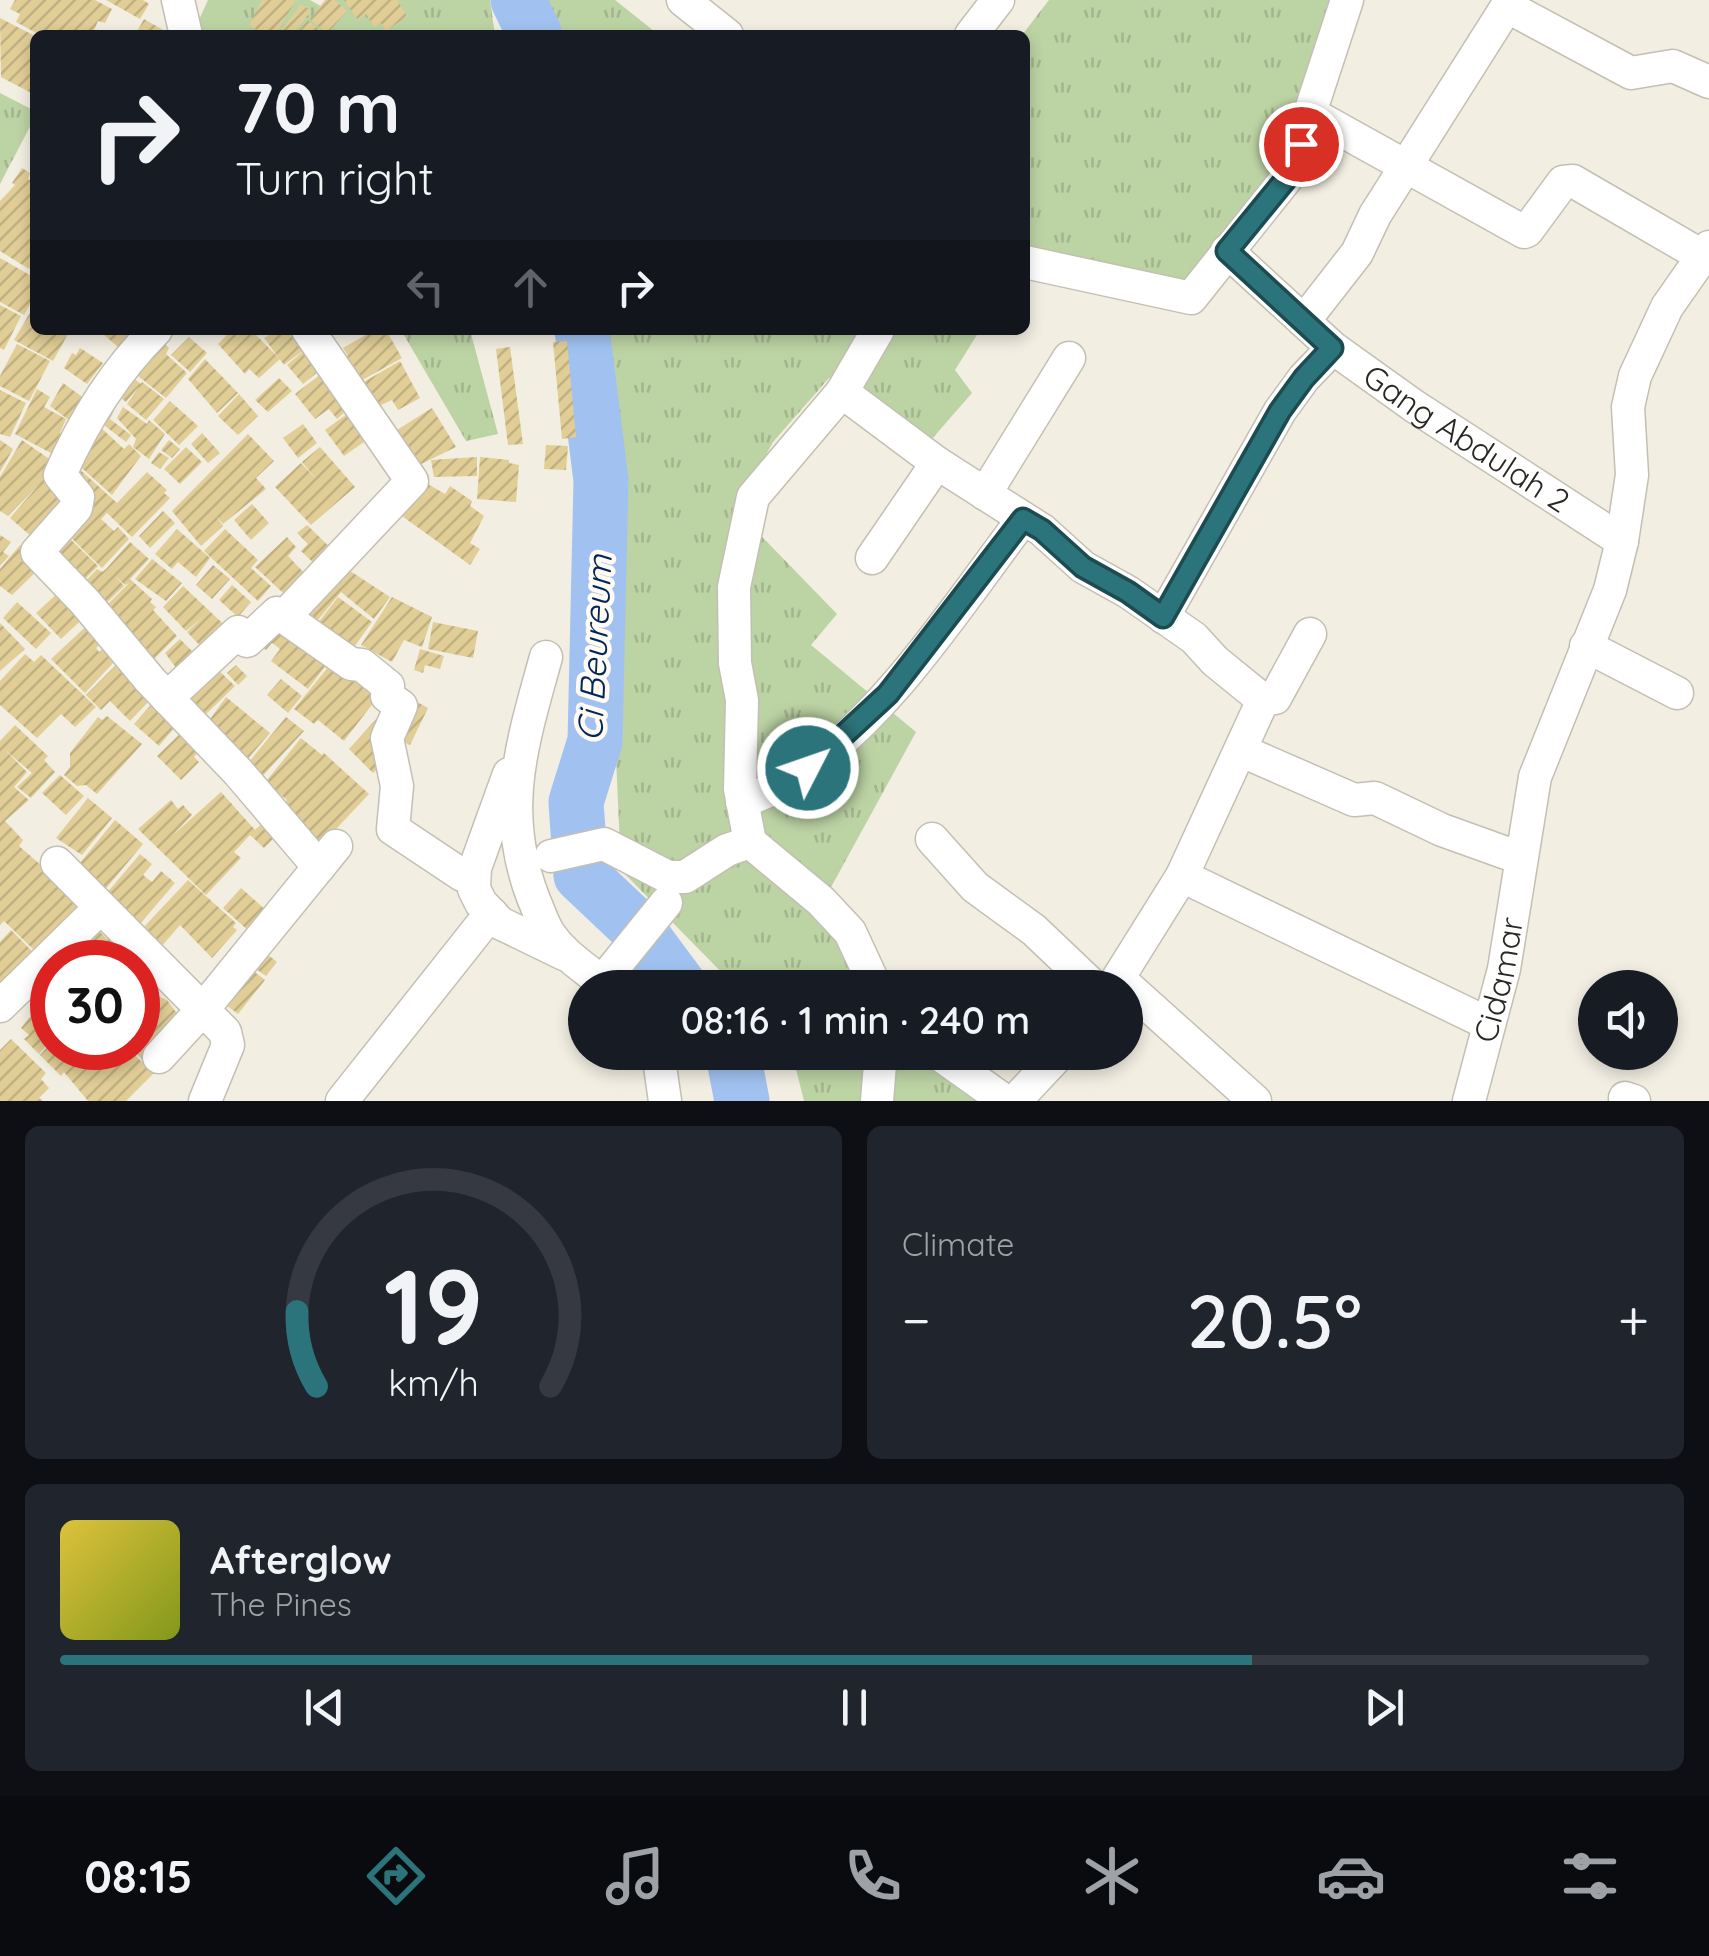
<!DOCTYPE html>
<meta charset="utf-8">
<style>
body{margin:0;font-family:Quicksand,sans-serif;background:#20242c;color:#f1f3f6;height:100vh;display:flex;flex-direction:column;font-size:38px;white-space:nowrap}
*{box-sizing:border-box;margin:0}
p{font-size:32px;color:#9ea1a6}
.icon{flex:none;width:55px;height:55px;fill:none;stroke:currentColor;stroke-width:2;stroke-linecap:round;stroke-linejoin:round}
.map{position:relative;height:1101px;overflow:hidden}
.side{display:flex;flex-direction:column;gap:25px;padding:25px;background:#0d0f14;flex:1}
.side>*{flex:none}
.top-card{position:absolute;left:30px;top:30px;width:1000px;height:305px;border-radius:15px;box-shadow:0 5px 15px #0003;background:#171b24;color:#f1f3f6;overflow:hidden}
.controls{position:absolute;left:1578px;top:970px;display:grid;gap:20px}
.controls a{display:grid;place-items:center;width:100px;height:100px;border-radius:50%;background:#171b24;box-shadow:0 5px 15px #0003;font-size:50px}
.speed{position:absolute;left:30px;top:940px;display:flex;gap:20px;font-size:50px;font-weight:700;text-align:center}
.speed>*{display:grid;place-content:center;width:130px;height:130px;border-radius:50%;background:#171b24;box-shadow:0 5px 15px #0003;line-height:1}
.speed .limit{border:15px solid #d22;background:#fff;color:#111}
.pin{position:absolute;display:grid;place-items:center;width:85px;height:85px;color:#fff;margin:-42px;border:5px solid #fff;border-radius:50%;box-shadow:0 2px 10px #0007}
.me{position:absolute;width:110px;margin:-55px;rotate:49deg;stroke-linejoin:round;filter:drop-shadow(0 0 8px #0008)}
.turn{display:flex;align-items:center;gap:35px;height:210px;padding:0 40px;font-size:45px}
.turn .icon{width:130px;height:130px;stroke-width:2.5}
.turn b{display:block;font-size:70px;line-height:85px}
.lanes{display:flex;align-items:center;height:95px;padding:0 40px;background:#0003;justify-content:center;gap:50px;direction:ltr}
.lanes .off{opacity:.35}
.big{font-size:75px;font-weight:600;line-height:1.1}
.side .tile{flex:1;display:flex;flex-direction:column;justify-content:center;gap:15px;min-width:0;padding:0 35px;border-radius:15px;background:#20242c}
.side .dial{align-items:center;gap:0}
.dial svg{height:260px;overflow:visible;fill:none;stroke:#363941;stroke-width:7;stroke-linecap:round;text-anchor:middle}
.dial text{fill:#f1f3f6;stroke:none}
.song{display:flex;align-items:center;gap:30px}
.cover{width:120px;height:120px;border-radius:15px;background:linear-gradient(135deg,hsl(50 70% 55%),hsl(70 70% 35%))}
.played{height:10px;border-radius:5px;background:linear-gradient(90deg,#2b747b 75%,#363941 75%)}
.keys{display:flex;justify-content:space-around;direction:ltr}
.heat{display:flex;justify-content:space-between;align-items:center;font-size:55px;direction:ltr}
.side .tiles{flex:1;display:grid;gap:25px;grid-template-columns:1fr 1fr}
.tile:last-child{grid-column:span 2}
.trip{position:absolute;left:568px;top:970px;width:575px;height:100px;border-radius:50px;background:#171b24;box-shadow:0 5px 15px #0003;font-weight:600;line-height:100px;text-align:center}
.tabs{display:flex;height:160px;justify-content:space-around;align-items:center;background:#090b0e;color:#9ea1a6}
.tabs .icon{width:70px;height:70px}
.tabs .active{color:#2b747b}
.tabs b{font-size:45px;color:#f1f3f6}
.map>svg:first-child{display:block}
.grass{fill:url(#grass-tufts)}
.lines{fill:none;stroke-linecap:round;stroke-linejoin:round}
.river{stroke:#a1c2f0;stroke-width:55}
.building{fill:url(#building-hatch)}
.minor-casing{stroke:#c3bfb3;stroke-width:35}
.minor{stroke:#fff;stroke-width:32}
.route-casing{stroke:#1c4b50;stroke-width:25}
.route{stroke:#2b747b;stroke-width:18}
.labels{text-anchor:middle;stroke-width:9;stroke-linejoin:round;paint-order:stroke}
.street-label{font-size:32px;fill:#282722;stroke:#fffbf2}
.water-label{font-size:35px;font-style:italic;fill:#00275c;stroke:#fffbf2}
</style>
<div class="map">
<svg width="1709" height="1101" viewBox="0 0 1709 1101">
<defs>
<pattern id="grass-tufts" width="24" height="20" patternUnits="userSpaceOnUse" patternTransform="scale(2.5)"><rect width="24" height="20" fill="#bcd3a4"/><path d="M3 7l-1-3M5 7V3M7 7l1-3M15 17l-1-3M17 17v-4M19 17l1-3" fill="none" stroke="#a2b58d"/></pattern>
<pattern id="building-hatch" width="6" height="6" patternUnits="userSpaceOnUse" patternTransform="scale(2.5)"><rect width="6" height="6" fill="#e1ce97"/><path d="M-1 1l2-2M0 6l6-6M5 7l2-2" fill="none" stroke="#c1b182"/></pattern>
</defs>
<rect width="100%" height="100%" fill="#f2eee2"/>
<path class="grass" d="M208 0H310L324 8 333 0H490L495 35H192Z
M547 0H615L659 35H551Z
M1049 0H1337L1278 172 1187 293 1025 257V35H1022Z
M0 93 35 111V117L0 184Z
M401 330H470L498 434 466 441Z
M589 330H980L955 370 972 393 931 440 859 388 829 378 773 442 736 510 837 614 811 645 916 732 818 911 865 987H736L621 870 601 420Z
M792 1053H919L989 1101H804Z"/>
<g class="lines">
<path class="river" d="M518 0 535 35
M582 330 601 480 595 741 576 802 581 875 635 926 681 988
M729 1052 734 1059 742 1101"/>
</g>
<path class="building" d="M15 0H95L112 9 105 23 98 21 92 35H40L16 22 20 14 10 9Z
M106 0H143L149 4 140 19Z
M262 0H296L275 35H265L249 25Z
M325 0H335L347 11 327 34 310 19Z
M344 0H397L407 16 386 31 381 23 374 27 366 14 358 20Z
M301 4 311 11 292 35H278Z
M0 18 35 36V95L1 77Z
M144 19 172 35H135Z
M308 20 326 35H295Z
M22 168 30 173 28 179 35 184 32 194 35 196V267L32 265 29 269 0 251V201L15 185 12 183Z
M0 258 35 278V295L24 315 0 302Z
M0 305 21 316 4 350 0 348Z
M31 311 35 314V330H62L68 334 53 361 14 340Z
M106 330H135L125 353 103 334Z
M232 330H251L280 359 259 378 249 369 245 374 218 344Z
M268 330H305L328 364 303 384 287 365 308 347 284 365 264 338 271 334Z
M374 330H386L402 358 357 383 341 359 348 356 343 348Z
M189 337 207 353 190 372 171 355Z
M162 341 169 348 166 354 187 373 166 398 129 369Z
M567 341 576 437 562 439 553 342Z
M17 344 50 361 29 401 0 386V376Z
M510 347 523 444 508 445 496 349Z
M80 348 103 363 87 384 64 368 72 353 76 355Z
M205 359 238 393 217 413 188 379Z
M400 361 420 398 398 410 392 400 377 407 362 383Z
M326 370 353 405 337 419 329 409 315 419 295 394Z
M125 372 141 384 126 402 113 392Z
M279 378 292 391 268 412 255 400Z
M142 382 164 399 146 420 127 404Z
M63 383 95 406 82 430 50 406Z
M37 389 50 397 44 407 66 419 60 433 72 440 62 459 15 434Z
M0 390 26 403 10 437 0 434Z
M239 394 258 416 238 435 218 416Z
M170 401 198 426 179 445 153 420Z
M104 404 114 410 110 419 131 435 126 442 96 419Z
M123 407 147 424 149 420 165 434 149 459 133 447 136 439 117 418Z
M355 408 374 435 344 456 325 430Z
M432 408 456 447 413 468 392 433Z
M303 424 317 443 298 458 283 438Z
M98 425 124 449 129 444 141 456 112 495 74 461Z
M202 433 220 453 208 463 191 444Z
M248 434 274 461 256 478 266 489 223 524 216 516 223 526 201 546 172 511Z
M0 440 13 449 0 472Z
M22 440 58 465 8 516 0 511V477Z
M169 440 180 449 172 458 161 450Z
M546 445 568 446 566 470 544 469Z
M186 447 202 462 180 484 164 469Z
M320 447 355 487 311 525 275 487 301 463 317 480 302 462Z
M159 452 169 458 160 469 151 463Z
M477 457V476L434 477 431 460Z
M480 457 509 460V463L519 465 516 502 477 499Z
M75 465 117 503 147 472 167 490 164 493 170 498 132 537 107 513 101 519 114 531 118 527 129 539 102 568 62 529Z
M49 473 72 507 40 544 10 518Z
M416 477 445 494 450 486 472 501 470 506 484 516 470 543 480 549 470 565 395 511Z
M252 504 269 523 251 540 234 520Z
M163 511 175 523 150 548 139 536Z
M307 525 339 556 323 572 301 551 308 544 297 533Z
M177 529 210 558 196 577 178 562 172 569 155 554Z
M225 529 258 560 251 568 271 586 258 601 204 551Z
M62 531 98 566 77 587 43 555Z
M0 535 11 542 3 552 9 556 0 566Z
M287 537 296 547 288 556 314 583 294 603 255 567Z
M130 542 149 559 130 579 152 599 150 602 156 607 153 610 177 636 146 667 101 611 129 583 125 585 115 576 124 586 99 610 78 589 97 569 102 572 106 569Z
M20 545 44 564 12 595 0 586V569Z
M152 559 182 583 166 601 135 579Z
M213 565 230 579 212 599 196 585Z
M341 565 390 597 374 619 341 592 313 626 299 613Z
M232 585 251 602 238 617 219 600Z
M183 586 234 634 210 656 187 632 203 617 186 631 163 607Z
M60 591 89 613 61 639 36 613Z
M338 597 372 622 352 650 314 628Z
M392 597 432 617 422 647 404 640 392 662 361 645Z
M17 602 51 633 36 649 3 618Z
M95 618 111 634 96 648 99 652 104 648 116 660 85 693 51 659Z
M286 620 333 656 308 689 271 661 280 649 272 643 266 650 257 643Z
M433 622 478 631 473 658 428 649Z
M0 623 25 649 0 671Z
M180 639 195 654 183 677 165 653Z
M420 649 444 656 440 669 425 665 423 673 414 670Z
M25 654 34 662 41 655 96 707 75 727 61 714 37 738 0 705V681Z
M337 656 384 689 344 741 318 720 314 724 294 709Z
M119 662 154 696 130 721 110 701 101 710 86 695Z
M212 664 235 686 202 718 181 699Z
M236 665 247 676 238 685 227 673Z
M281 679 302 696 288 713 267 695Z
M226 697 270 733 245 762 205 726Z
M410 698 428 708 410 745 391 736Z
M155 700 180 721 159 746 134 724Z
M107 716 142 744 97 794 86 785 77 786 64 775 70 767V753L98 717 102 720Z
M379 716 389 725 388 760 373 773 349 749Z
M286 717 304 731 258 781 244 768Z
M15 725 48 756 44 760 55 772 31 798 17 787 32 773 5 750 27 772 14 787 29 800 5 821 23 840 19 846 86 904 37 953 4 921 0 925V741Z
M187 727 205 745 194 757 199 762 181 780 157 756Z
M301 738 322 755 324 753 369 794 321 845 278 811 287 800 277 792 271 800 259 790Z
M60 775 84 796 66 815 42 793Z
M221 792 255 830 268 818 281 831 264 848 250 835 234 852 241 858 206 895 138 829 171 800 178 809 183 805 192 815 173 835Z
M88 798 112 818 82 855 56 838Z
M115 820 143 844 103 892 88 881 93 875 79 864Z
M140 854 152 864 143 875 152 882 161 871 175 883 140 924 105 895Z
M188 880 236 923 233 927 237 930 212 958 180 925 161 947 141 930Z
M241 888 267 911 250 932 223 908Z
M97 929 107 939 110 936 137 962H65Z
M11 930 35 954 0 988V942Z
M267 954 277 962 266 976 256 969Z
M138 963 147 973 138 983 156 1001 160 997 167 1000 182 1020 145 1062 131 1048H138Z
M248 967 265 980 238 1014 221 1001Z
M52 983V1039L39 1054 24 1039 29 1035 21 1028 40 1004 36 1000Z
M11 1039 46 1073 41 1079 49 1088 39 1098 43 1101H0V1050Z
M52 1042V1048H127L154 1073 126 1101H88L64 1072 61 1076 40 1055Z"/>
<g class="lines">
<defs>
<g id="minor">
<path d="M178 0 186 35"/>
<path d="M683 0 727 35"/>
<path d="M1508 7 1631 73 1673 66 1709 82"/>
<path d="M971 35 998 0"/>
<path d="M1312 114 1524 232 1527 231 1563 182 1573 181 1702 256"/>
<path id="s1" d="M1227 251 1333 348 1414 406 1622 541"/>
<path d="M1025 262 1191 298 1290 174 1347 0"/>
<path d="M1304 321 1357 253 1375 215 1511 0"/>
<path d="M156 330C116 370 83 422 60 475L78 497 76 508 37 552 85 602 150 680 238 772 319 867"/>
<path d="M842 392 937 463 1042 530 1083 567 1128 592 1194 638 1215 661 1263 700"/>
<path d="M985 494 1069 358"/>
<path d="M872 558 937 463"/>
<path d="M284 617 351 664 362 665 388 686 387 696 401 706 387 738 397 786 393 829 462 875"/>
<path d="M1163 617 1280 411 1304 378 1333 348"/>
<path d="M1586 646 1677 693"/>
<path d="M546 657C522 744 499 811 534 900 539 911 543 925 550 935 565 957 589 970 608 988"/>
<path d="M167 698 238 632 247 641 277 613 284 617 412 481 308 330"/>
<path d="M1242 751 1354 800 1375 798 1442 830 1520 858"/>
<path d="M509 774 475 868 474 889 481 903 500 923 564 954"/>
<path d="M742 802C758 795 777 789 792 779 886 719 956 607 1023 519"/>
<path d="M932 839 975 887 1034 930 1095 988"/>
<path d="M551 856 604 844 668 877H685L727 850 750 842"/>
<path d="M57 863 225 1032 228 1045 205 1101"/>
<path d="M1182 876 1489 1024"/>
<path d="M1119 979 1255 1101"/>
<path d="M602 982 666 903"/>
<path d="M876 988 850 932 821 901 750 842 740 789 742 700 735 663 734 587 753 497 842 392 878 330"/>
<path d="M1112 988 1182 876 1263 700 1275 698 1310 634"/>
<path d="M0 1006 100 908"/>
<path d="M658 1052 665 1101"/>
<path d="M936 1052 1005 1101"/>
<path d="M159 1057 204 1008 336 846"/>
<path d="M1625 1098 1634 1101"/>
<path d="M342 1101 491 913"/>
<path d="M877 1101 881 1052"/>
<path d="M1015 1101 1061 1052"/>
<path id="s2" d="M1469 1101 1504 969 1535 777 1610 590 1622 541 1632 475 1628 407 1635 376 1667 307 1709 247"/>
</g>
</defs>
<use href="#minor" class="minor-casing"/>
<use href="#minor" class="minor"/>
</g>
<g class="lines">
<defs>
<path id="route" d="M808 768 888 694 1023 519 1042 530 1083 567 1128 592 1163 617 1280 411 1304 378 1332 348 1227 251 1290 174 1301 144"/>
</defs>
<use href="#route" class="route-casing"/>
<use href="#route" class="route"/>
</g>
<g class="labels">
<g class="street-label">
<text dy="11" stroke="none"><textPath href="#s1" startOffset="305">Gang Abdulah 2</textPath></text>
<text dy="11" stroke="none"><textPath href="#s2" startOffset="125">Cidamar</textPath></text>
</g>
<g class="water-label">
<text transform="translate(595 648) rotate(-87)" y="12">Ci Beureum</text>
</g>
</g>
</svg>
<div class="controls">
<a><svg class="icon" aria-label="sound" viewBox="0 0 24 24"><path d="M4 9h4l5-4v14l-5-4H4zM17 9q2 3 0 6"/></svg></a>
</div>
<div class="speed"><div class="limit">30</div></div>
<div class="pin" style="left:1301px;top:144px;background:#d93025"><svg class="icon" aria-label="arrive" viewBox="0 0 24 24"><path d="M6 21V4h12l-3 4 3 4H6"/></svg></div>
<svg class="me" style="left:808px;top:768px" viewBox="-20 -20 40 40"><circle r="17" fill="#2b747b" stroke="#fff" stroke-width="3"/><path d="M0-11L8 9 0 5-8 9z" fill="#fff"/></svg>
<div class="trip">08:16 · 1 min · 240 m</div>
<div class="top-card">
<div class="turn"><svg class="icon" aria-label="right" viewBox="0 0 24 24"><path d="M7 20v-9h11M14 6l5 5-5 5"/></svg><div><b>70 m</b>Turn right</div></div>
<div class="lanes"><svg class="icon off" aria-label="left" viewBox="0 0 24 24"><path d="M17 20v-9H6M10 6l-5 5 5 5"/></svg><svg class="icon off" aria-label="ahead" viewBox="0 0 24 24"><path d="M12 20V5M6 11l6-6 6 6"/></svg><svg class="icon" aria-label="right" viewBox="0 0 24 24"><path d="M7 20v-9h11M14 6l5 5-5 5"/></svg></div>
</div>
</div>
<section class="side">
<div class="tiles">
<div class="tile dial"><svg viewBox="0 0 100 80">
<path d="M14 69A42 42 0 1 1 86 69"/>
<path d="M14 69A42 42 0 0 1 8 46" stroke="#2b747b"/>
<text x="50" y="56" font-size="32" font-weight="700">19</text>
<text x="50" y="72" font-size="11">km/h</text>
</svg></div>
<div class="tile"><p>Climate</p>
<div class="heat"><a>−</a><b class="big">20.5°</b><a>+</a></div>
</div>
<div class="tile">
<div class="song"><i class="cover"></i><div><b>Afterglow</b><p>The Pines</p></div></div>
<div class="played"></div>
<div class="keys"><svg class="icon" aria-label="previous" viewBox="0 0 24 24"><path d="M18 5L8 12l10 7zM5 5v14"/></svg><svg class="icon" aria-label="pause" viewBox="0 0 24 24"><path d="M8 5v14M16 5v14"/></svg><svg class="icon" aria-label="next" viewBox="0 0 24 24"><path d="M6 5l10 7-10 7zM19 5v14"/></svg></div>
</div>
</div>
</section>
<nav class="tabs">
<b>08:15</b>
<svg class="icon active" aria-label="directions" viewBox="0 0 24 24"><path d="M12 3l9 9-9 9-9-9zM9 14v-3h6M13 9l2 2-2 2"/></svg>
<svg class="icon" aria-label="music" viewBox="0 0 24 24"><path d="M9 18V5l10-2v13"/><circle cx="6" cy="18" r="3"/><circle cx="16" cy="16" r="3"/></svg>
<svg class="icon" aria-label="phone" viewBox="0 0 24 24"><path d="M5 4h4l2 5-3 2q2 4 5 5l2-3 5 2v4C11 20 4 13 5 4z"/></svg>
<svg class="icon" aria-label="climate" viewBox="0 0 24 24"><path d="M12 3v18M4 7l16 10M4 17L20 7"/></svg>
<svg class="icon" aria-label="car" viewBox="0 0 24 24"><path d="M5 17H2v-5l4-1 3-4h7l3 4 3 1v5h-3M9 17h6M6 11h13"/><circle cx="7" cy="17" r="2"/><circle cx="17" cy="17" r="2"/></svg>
<svg class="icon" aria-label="filters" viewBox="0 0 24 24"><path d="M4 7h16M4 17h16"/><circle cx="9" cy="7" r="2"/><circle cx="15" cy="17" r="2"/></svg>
</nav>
